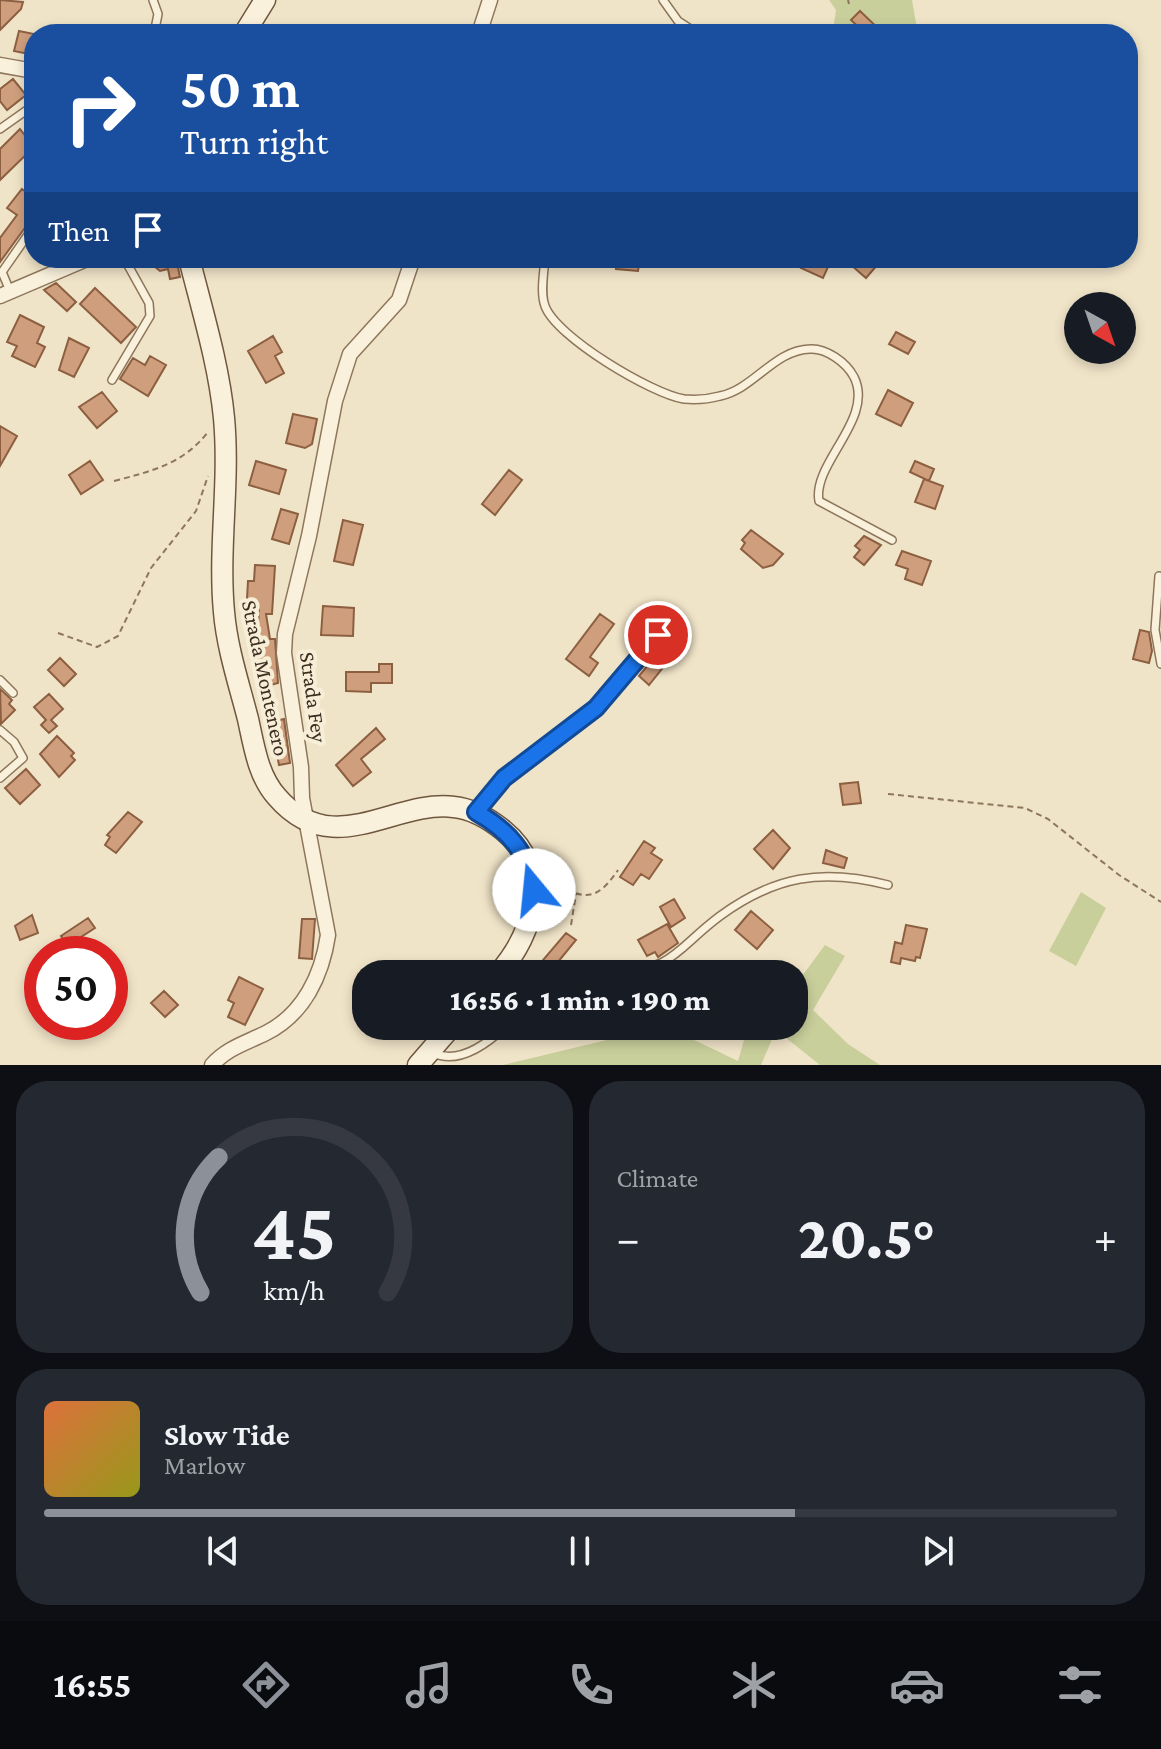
<!DOCTYPE html>
<meta charset="utf-8">
<style>
body{margin:0;font-family:"Crimson Pro",serif;background:#242831;color:#f1f3f6;height:100vh;display:flex;flex-direction:column;font-size:30px;white-space:nowrap}
*{box-sizing:border-box;margin:0}
p{font-size:26px;color:#9ea1a6}
.icon{flex:none;width:44px;height:44px;fill:none;stroke:currentColor;stroke-width:2;stroke-linecap:round;stroke-linejoin:round}
.map{position:relative;height:1065px;overflow:hidden}
.sheet{display:flex;flex-direction:column;gap:16px;padding:16px;background:#0d0f14;flex:1}
.sheet>*{flex:none}
.top-card{position:absolute;left:24px;top:24px;width:1114px;height:244px;border-radius:32px;box-shadow:0 4px 12px #0003;background:#1a4fa0;color:#fff;overflow:hidden}
.needle{width:52px;rotate:140deg}
.tools{position:absolute;left:1064px;top:292px;display:grid;gap:16px}
.tools a{display:grid;place-items:center;width:72px;height:72px;border-radius:50%;background:#171b24;box-shadow:0 4px 12px #0003;font-size:40px}
.speed{position:absolute;left:24px;top:936px;display:flex;gap:16px;font-size:40px;font-weight:700;text-align:center}
.speed>*{display:grid;place-content:center;width:104px;height:104px;border-radius:50%;background:#171b24;box-shadow:0 4px 12px #0003;line-height:1}
.speed .limit{border:12px solid #d22;background:#fff;color:#111}
.pin{position:absolute;display:grid;place-items:center;width:68px;height:68px;color:#fff;margin:-34px;border:4px solid #fff;border-radius:50%;box-shadow:0 2px 8px #0007}
.me{position:absolute;width:88px;margin:-44px;rotate:343deg;stroke-linejoin:round;filter:drop-shadow(0 0 6px #0008)}
.turn{display:flex;align-items:center;gap:28px;height:168px;padding:0 24px;font-size:36px}
.turn .icon{width:104px;height:104px;stroke-width:2.5}
.turn b{display:block;font-size:56px;line-height:68px}
.then{display:flex;align-items:center;height:76px;padding:0 24px;background:#0003;gap:16px;font-size:30px}
.big{font-size:60px;font-weight:800;line-height:1.1}
.sheet .widget{flex:1;display:flex;flex-direction:column;justify-content:center;gap:12px;min-width:0;padding:0 28px;border-radius:32px;background:#242831}
.sheet .dial{align-items:center;gap:0}
.dial svg{height:208px;overflow:visible;fill:none;stroke:#363941;stroke-width:7;stroke-linecap:round;text-anchor:middle}
.dial text{fill:#f1f3f6;stroke:none}
.song{display:flex;align-items:center;gap:24px}
.cover{width:96px;height:96px;border-radius:12px;background:linear-gradient(135deg,hsl(20 70% 55%),hsl(60 70% 35%))}
.played{height:8px;border-radius:4px;background:linear-gradient(90deg,#8c9099 70%,#363941 70%)}
.keys{display:flex;justify-content:space-around;direction:ltr}
.heat{display:flex;justify-content:space-between;align-items:center;font-size:44px;direction:ltr}
.sheet .tiles{flex:1;display:grid;gap:16px;grid-template-columns:1fr 1fr}
.widget:last-child{grid-column:span 2}
.trip{position:absolute;left:352px;top:960px;width:456px;height:80px;border-radius:32px;background:#171b24;box-shadow:0 4px 12px #0003;font-weight:800;line-height:80px;text-align:center}
.dock{display:flex;height:128px;justify-content:space-around;align-items:center;background:#090b0e;color:#9ea1a6}
.dock .icon{width:56px;height:56px}
.dock .on{color:#8c9099}
.dock b{font-size:36px;color:#f1f3f6}
.map>svg:first-child{display:block}
.green{fill:#c9cf9b}
.building{fill:#cf9f7d;stroke:#8d5f41;stroke-width:2}
.lines{fill:none;stroke-linecap:round;stroke-linejoin:round}
.lane-casing{stroke:#8d765c;stroke-width:10}
.street-casing{stroke:#8d765c;stroke-width:17}
.secondary-casing{stroke:#6f573f;stroke-width:23}
.path{stroke:#8d765c;stroke-width:2;stroke-dasharray:6 4;stroke-linecap:butt}
.lane{stroke:#faf1dc;stroke-width:7}
.street{stroke:#faf1dc;stroke-width:14}
.secondary{stroke:#faf1dc;stroke-width:20}
.route-casing{stroke:#114b97;stroke-width:20}
.route{stroke:#1a73e8;stroke-width:14}
.labels{text-anchor:middle;stroke-width:8;stroke-linejoin:round;paint-order:stroke}
.street-label{font-size:22px;fill:#3d2e20;stroke:#f7eed8}
</style>
<div class="map">
<svg width="1161" height="1065" viewBox="0 0 1161 1065">
<rect width="100%" height="100%" fill="#f0e4c8"/>
<path class="green" d="M829 0H912L918 34H836L833 30 836 10Z
M1081 892 1106 908 1076 966 1049 951Z
M825 945 845 956 813 1010 848 1044 880 1065H820L776 1030 761 1065H503L665 1026 738 1061 748 1026H794V987Z"/>
<path class="building" d="M0 0 23 2 21 9 0 30Z
M860 11 884 34H866L851 20Z
M19 31 34 34V55L14 51Z
M13 79 26 95 7 110 0 101V89Z
M20 129 34 147 0 180V149Z
M22 189 34 198V223L27 225 0 262V238L17 215 7 208Z
M144 258H176L180 277 170 279 168 269 160 271Z
M617 258H640L638 271 616 269Z
M805 258H832L823 278 801 268Z
M843 258H871L878 264 866 278Z
M56 283 76 302 67 311 44 290Z
M95 288 136 327 121 343 80 304Z
M20 315 44 327 37 343 45 347 35 367 12 356 17 346 7 342Z
M896 332 915 342 908 354 889 344Z
M273 336 282 352 275 356 284 373 266 383 248 351Z
M69 338 89 348 74 377 59 370Z
M150 356 166 365 148 396 120 379 133 358 145 365Z
M888 390 913 403 901 426 876 414Z
M102 392 117 411 97 428 79 407Z
M293 414 317 419 312 444 305 448 286 443Z
M0 426 17 436 0 466Z
M90 461 103 480 81 494 69 475Z
M256 461 286 470 279 494 249 485Z
M915 461 934 469 929 481 910 472Z
M509 470 522 480 495 515 482 504Z
M924 479 943 486 935 509 915 502Z
M281 509 298 514 289 544 272 539Z
M343 520 363 525 353 565 334 561Z
M751 530 783 554 773 565 763 568 741 549 745 543 742 540Z
M864 536 881 545 864 565 854 557 860 550 855 546Z
M902 551 931 561 922 585 905 579 908 569 896 565Z
M255 565 275 566 272 614H266L270 639H275L278 683 259 688 251 626 258 625 259 606H250L251 600 247 599 248 581H254Z
M323 606 354 608 353 636 321 635Z
M600 614 614 624 590 657 598 663 589 676 566 659Z
M1140 630 1149 632 1152 651 1149 663 1133 659Z
M658 643 673 655 649 685 639 676 648 665 644 661Z
M60 658 76 674 64 686 48 670Z
M379 664H392V683H371V692L346 691V672H379Z
M0 689 12 700 9 704 15 710 1 724Z
M49 694 63 709 51 720 57 726 49 733 41 725 46 720 34 707Z
M284 719 290 763 279 765 271 722Z
M376 728 385 739 361 759 371 772 353 786 336 765Z
M57 736 74 753 71 756 75 760 59 777 40 754Z
M26 769 40 785 20 804 5 788Z
M858 782 861 803 843 805 840 784Z
M128 812 142 822 116 853 105 845 110 837 107 835Z
M773 830 790 848 773 869 754 849Z
M644 841 655 848 651 853 662 860 649 879 641 874 633 885 620 877Z
M826 850 847 858 844 868 823 863Z
M674 899 685 918 671 927 660 907Z
M751 911 773 930 757 949 735 930Z
M32 915 38 933 20 940 15 926Z
M88 918 95 928 78 939 83 946 72 953 61 936Z
M302 919H315L312 959 299 958Z
M667 924 678 943 658 957 655 952 647 956 638 940Z
M906 925 927 929 920 958 916 957 915 961 901 958 900 964 891 962 895 942 902 944Z
M566 933 576 940 553 968 543 960Z
M239 977 263 989 245 1025 228 1017 234 1003 228 1000Z
M164 991 178 1005 165 1017 151 1003Z"/>
<g class="lines">
<defs>
<path id="lane" d="M153 0 158 14 154 34
M663 0 678 21 698 34
M0 129 34 105
M545 258C544 272 540 293 545 306 556 337 652 394 684 399 695 400 709 399 720 396 754 389 774 350 810 349 826 348 846 362 854 377 875 419 812 463 819 501L892 540
M10 291 2 272 32 229
M112 380 150 316 149 303 124 258
M1159 576 1155 630 1161 664
M0 680 13 693
M0 730 14 742 23 758 0 778
M478 810 504 778 596 708 675 613
M615 974C675 969 677 948 720 916 775 876 822 868 888 885
M433 1053C459 1065 487 1044 506 1026"/>
<path id="street" d="M479 34 490 0
M0 65 34 71
M0 296 89 258
M212 1065C227 1048 246 1043 266 1033 304 1014 322 975 328 935L302 798 301 767 284 653 285 634 309 536 335 401 350 354 399 300 413 258"/>
<path id="secondary" d="M244 34 265 0
M189 258C202 310 219 365 224 418 230 483 218 548 224 612 227 648 239 684 248 719 254 746 258 776 277 797 333 862 394 799 454 807 473 809 488 818 503 830 552 870 535 932 498 974
M418 1065 452 1026"/>
</defs>
<use href="#lane" class="lane-casing"/>
<use href="#street" class="street-casing"/>
<use href="#secondary" class="secondary-casing"/>
<path class="path" d="M848 0 849 4
M114 481C152 471 183 464 208 432
M58 633 97 647 118 636 151 568 196 511 208 476
M888 794 1025 808 1048 819 1119 875 1161 902
M550 878C581 901 596 903 618 870
M571 925 576 894"/>
<use href="#lane" class="lane"/>
<use href="#street" class="street"/>
<use href="#secondary" class="secondary"/>
</g>
<g class="lines">
<defs>
<path id="route" d="M534 890C529 853 508 830 476 812L504 778 596 708 658 635"/>
</defs>
<use href="#route" class="route-casing"/>
<use href="#route" class="route"/>
</g>
<g class="labels">
<g class="street-label">
<text transform="translate(266 678) rotate(78)" y="8">Strada Montenero</text>
<text transform="translate(314 697) rotate(82)" y="8">Strada Fey</text>
</g>
</g>
</svg>
<div class="tools">
<a><svg class="needle" viewBox="-14 -14 28 28"><path d="M0-13l5 13h-10z" fill="#e53935"/><path d="M0 13l5-13h-10z" fill="#9ea1a6"/></svg></a>
</div>
<div class="speed"><div class="limit">50</div></div>
<div class="pin" style="left:658px;top:635px;background:#d93025"><svg class="icon" aria-label="arrive" viewBox="0 0 24 24"><path d="M6 21V4h12l-3 4 3 4H6"/></svg></div>
<svg class="me" style="left:534px;top:890px" viewBox="-20 -20 40 40"><circle r="19" fill="#fff"/><path d="M0-13L10 11 0 6-10 11z" fill="#1a73e8"/></svg>
<div class="trip">16:56 · 1 min · 190 m</div>
<div class="top-card">
<div class="turn"><svg class="icon" aria-label="right" viewBox="0 0 24 24"><path d="M7 20v-9h11M14 6l5 5-5 5"/></svg><div><b>50 m</b>Turn right</div></div>
<div class="then">Then<svg class="icon" aria-label="arrive" viewBox="0 0 24 24"><path d="M6 21V4h12l-3 4 3 4H6"/></svg></div>
</div>
</div>
<section class="sheet">
<div class="tiles">
<div class="widget dial"><svg viewBox="0 0 100 80">
<path d="M14 69A42 42 0 1 1 86 69"/>
<path d="M14 69A42 42 0 0 1 21 17" stroke="#8c9099"/>
<text x="50" y="56" font-size="32" font-weight="700">45</text>
<text x="50" y="72" font-size="11">km/h</text>
</svg></div>
<div class="widget"><p>Climate</p>
<div class="heat"><a>−</a><b class="big">20.5°</b><a>+</a></div>
</div>
<div class="widget">
<div class="song"><i class="cover"></i><div><b>Slow Tide</b><p>Marlow</p></div></div>
<div class="played"></div>
<div class="keys"><svg class="icon" aria-label="previous" viewBox="0 0 24 24"><path d="M18 5L8 12l10 7zM5 5v14"/></svg><svg class="icon" aria-label="pause" viewBox="0 0 24 24"><path d="M8 5v14M16 5v14"/></svg><svg class="icon" aria-label="next" viewBox="0 0 24 24"><path d="M6 5l10 7-10 7zM19 5v14"/></svg></div>
</div>
</div>
</section>
<nav class="dock">
<b>16:55</b>
<svg class="icon on" aria-label="directions" viewBox="0 0 24 24"><path d="M12 3l9 9-9 9-9-9zM9 14v-3h6M13 9l2 2-2 2"/></svg>
<svg class="icon" aria-label="music" viewBox="0 0 24 24"><path d="M9 18V5l10-2v13"/><circle cx="6" cy="18" r="3"/><circle cx="16" cy="16" r="3"/></svg>
<svg class="icon" aria-label="phone" viewBox="0 0 24 24"><path d="M5 4h4l2 5-3 2q2 4 5 5l2-3 5 2v4C11 20 4 13 5 4z"/></svg>
<svg class="icon" aria-label="climate" viewBox="0 0 24 24"><path d="M12 3v18M4 7l16 10M4 17L20 7"/></svg>
<svg class="icon" aria-label="car" viewBox="0 0 24 24"><path d="M5 17H2v-5l4-1 3-4h7l3 4 3 1v5h-3M9 17h6M6 11h13"/><circle cx="7" cy="17" r="2"/><circle cx="17" cy="17" r="2"/></svg>
<svg class="icon" aria-label="filters" viewBox="0 0 24 24"><path d="M4 7h16M4 17h16"/><circle cx="9" cy="7" r="2"/><circle cx="15" cy="17" r="2"/></svg>
</nav>
